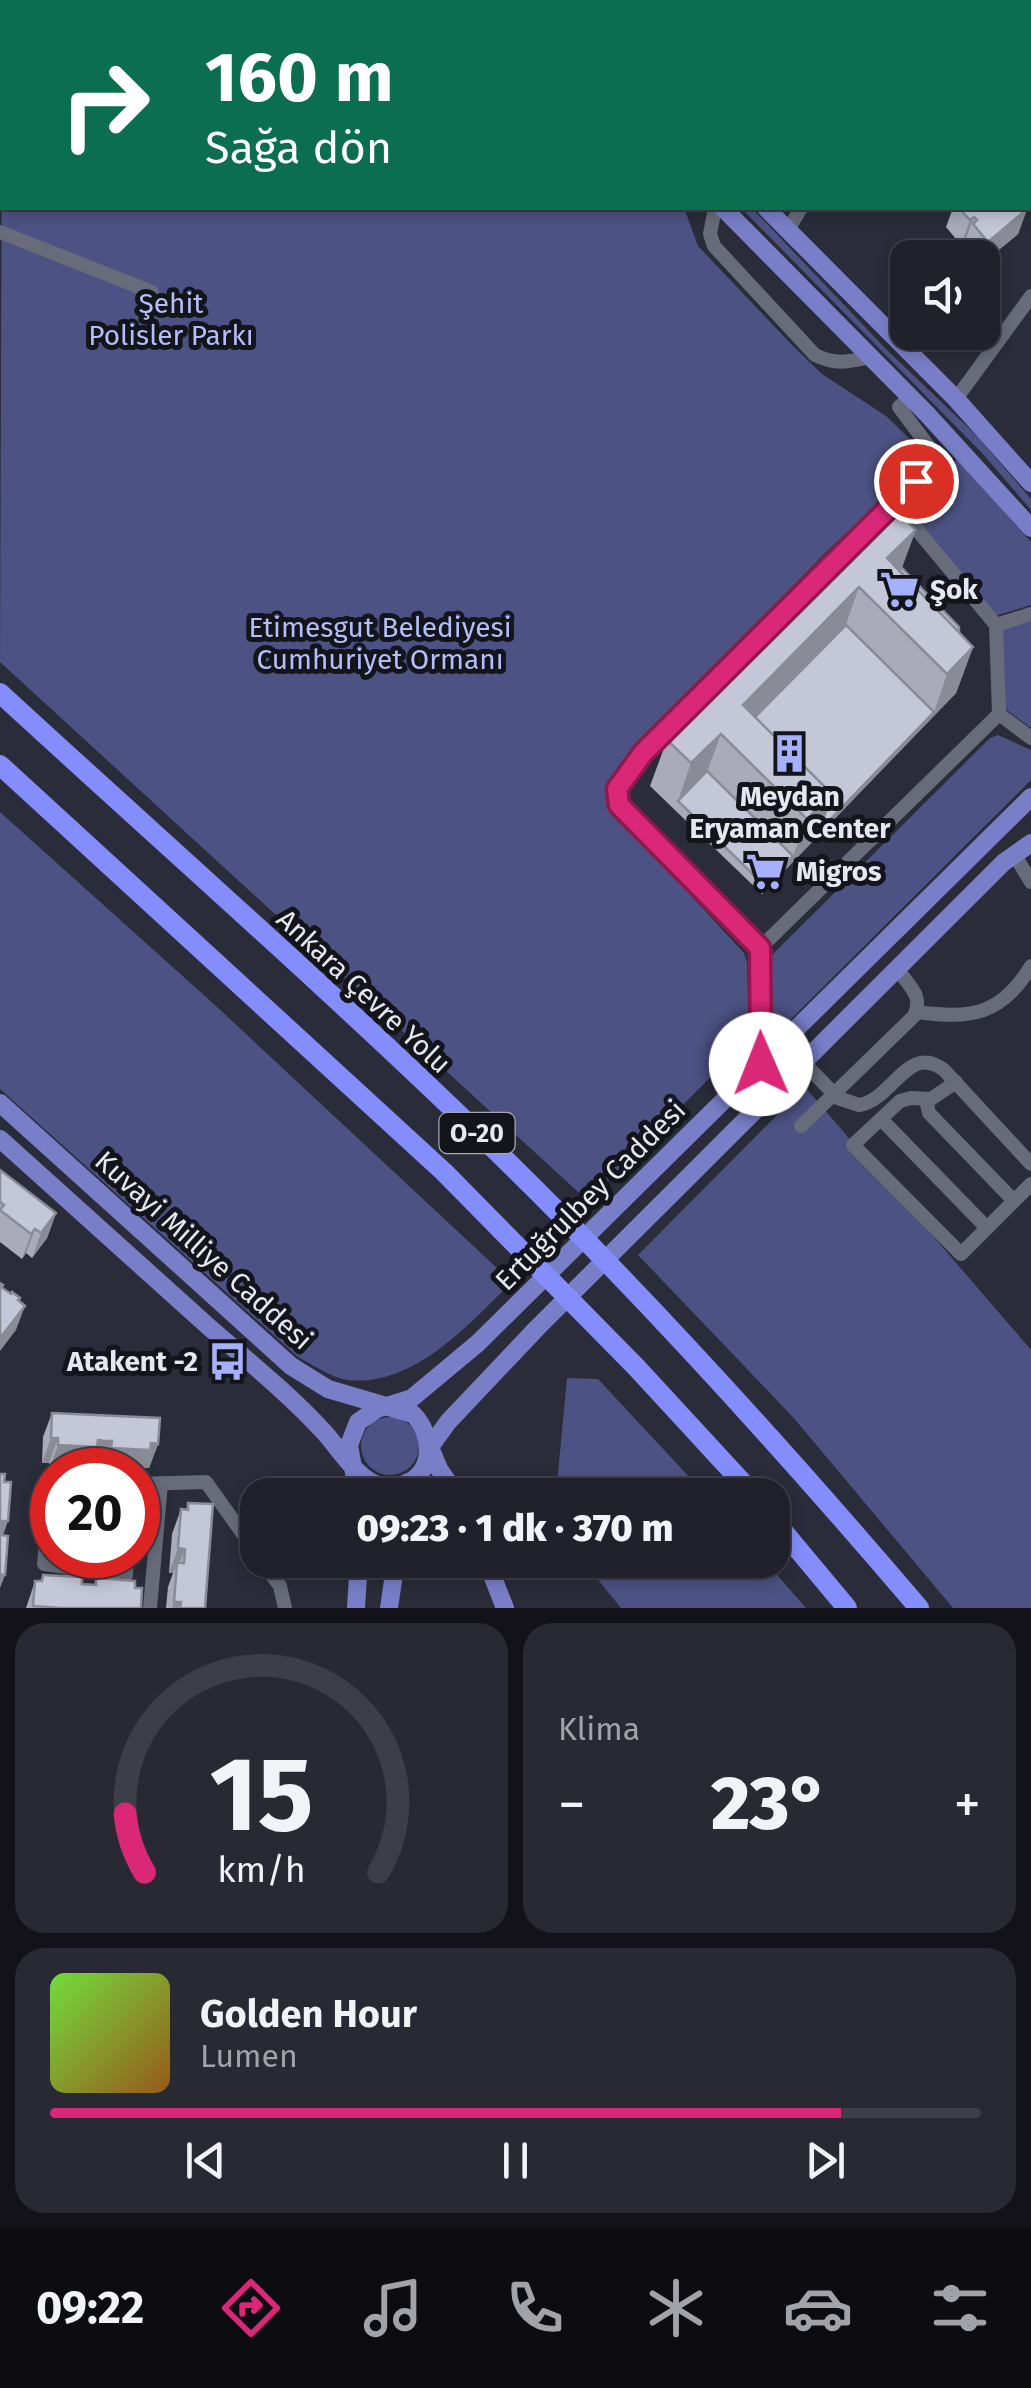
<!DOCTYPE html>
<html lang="tr">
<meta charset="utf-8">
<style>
body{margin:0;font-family:"Fira Sans",sans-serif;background:#282933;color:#f1f3f6;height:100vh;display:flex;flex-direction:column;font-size:38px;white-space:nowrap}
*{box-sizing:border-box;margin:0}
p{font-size:32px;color:#a2a3a9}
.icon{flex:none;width:55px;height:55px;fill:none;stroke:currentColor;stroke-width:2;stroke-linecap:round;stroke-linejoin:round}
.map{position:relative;height:1608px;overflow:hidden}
.panel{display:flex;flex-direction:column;gap:15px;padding:15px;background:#121218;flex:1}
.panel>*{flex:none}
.hud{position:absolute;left:0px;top:0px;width:1032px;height:210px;box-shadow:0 5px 15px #0003,0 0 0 2px #3d3e47;background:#0b6e4f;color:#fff;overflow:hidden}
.buttons{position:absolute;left:890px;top:240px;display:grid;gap:20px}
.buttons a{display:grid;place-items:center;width:110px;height:110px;border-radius:20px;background:#20212b;box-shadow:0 5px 15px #0003,0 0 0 2px #3d3e47;font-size:50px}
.speed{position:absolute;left:30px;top:1448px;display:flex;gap:20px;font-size:50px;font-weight:700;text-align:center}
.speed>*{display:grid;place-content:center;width:130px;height:130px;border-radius:50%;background:#20212b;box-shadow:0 5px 15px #0003,0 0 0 2px #3d3e47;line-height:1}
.speed .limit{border:15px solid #d22;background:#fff;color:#111}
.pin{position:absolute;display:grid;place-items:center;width:85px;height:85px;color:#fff;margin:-42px;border:5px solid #fff;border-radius:50%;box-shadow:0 2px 10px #0007}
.me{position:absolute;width:110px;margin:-55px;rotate:359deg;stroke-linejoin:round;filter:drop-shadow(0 0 8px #0008)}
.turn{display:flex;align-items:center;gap:35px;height:210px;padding:0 40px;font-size:45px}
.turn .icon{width:130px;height:130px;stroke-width:2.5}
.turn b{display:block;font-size:70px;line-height:85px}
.big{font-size:75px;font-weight:800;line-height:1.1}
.panel .card{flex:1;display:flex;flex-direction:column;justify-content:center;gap:15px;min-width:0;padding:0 35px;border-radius:30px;background:#282933}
.panel .dial{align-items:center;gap:0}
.dial svg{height:260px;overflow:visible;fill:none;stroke:#3d3e47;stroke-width:7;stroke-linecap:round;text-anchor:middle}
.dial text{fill:#f1f3f6;stroke:none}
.song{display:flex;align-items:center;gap:30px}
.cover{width:120px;height:120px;border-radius:15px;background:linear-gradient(135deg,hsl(100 70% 55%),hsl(30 70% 35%))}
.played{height:10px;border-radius:5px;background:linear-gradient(90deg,#db2777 85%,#3d3e47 85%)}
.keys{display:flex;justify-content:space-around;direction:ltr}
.heat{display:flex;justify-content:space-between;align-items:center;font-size:55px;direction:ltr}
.panel .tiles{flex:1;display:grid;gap:15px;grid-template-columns:1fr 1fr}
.card:last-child{grid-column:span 2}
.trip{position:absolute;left:240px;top:1478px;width:550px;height:100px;border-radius:30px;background:#20212b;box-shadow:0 5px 15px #0003,0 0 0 2px #3d3e47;font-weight:800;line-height:100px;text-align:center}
.tabs{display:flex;height:160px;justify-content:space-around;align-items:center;background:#0d0d11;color:#a2a3a9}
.tabs .icon{width:70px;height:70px}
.tabs .current{color:#db2777}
.tabs b{font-size:45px;color:#f1f3f6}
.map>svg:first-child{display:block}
.green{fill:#4c5283}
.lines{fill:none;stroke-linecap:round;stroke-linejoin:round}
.minor{stroke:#686b79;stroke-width:14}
.major{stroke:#787fc8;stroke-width:18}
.highway{stroke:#838dfc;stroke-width:20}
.rail-casing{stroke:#aaacb6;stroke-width:8}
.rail{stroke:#14151b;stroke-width:4;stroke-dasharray:11;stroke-linecap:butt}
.wall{fill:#a9abb9}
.shaded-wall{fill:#898b96}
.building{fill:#c4c7d7;stroke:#898b96;stroke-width:2.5}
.route-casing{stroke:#8e194d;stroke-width:25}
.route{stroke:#db2777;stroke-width:18}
.labels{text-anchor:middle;stroke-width:10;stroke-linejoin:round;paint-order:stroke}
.shield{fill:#14151b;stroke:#a7a8b0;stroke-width:2.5}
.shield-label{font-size:25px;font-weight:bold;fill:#e6e7f0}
.park-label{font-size:28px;fill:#b4bef9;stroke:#14151b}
.poi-label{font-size:28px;font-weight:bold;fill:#e6e7f0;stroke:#14151b;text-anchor:start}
.street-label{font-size:28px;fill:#e6e7f0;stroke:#14151b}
</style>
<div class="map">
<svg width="1031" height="1608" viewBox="0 0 1031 1608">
<rect width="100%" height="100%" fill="#2a2c39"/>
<path class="green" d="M206 0H513L514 2H196Z
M2 85V208H684L698 246 792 345 822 374 886 416 922 451 924 457 922 463 825 553 758 622 703 686 623 762 608 792 610 808 744 953 747 962 749 1038 588 1201 0 662Z
M741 208H752L886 349 977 436 1031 499V510L983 454Z
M957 459 1031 542V605L995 616 908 508Z
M1031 621V728L1003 707 1000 630Z
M998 735 1031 750V780L765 1045 766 961 990 738Z
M0 812 216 1006 512 1282C469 1324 414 1387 348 1380 332 1378 313 1365 298 1357L0 1089Z
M805 1087 1031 1350V1608H953L792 1416 638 1255Z
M567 1378 598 1379 706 1495H556Z
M361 1446a29 29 0 1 1 58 0a29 29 0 1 1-58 0Z
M582 1560H764L806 1608H621Z"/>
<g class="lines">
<path class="minor" d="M97 2 109 0
M170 2 171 0
M817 2 819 0
M863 2 865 0
M917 2 919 0
M0 14H2
M0 183 2 179
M715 208 710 234 714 246 815 355C835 365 849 362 870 357
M788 230 801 208
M0 232 152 292
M956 399 1031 296
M996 625 1031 614
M999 714 1031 738
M1014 854 1031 882
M760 948 999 714 996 625 894 502
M917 1012C970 1019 1001 1016 1031 966
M804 1063 838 1098 859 1105C893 1100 908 1042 944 1070L1031 1164
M761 1065 760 948 619 805 617 789 643 753 938 459 899 407 910 397
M956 1082 931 1099 911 1098 900 1101 853 1145 961 1254 1031 1184
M926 1100 929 1113 1014 1201
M881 1119 987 1228
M801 1126 914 1016C924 997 909 985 897 969
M52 1481 44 1564 126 1575 127 1555
M138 1484 206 1482 258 1555
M261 1560 280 1586 285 1608
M150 1608 161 1483"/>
<path class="major" d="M528 0 530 2
M582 0 584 2
M723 208 927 414 1031 528
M766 208 956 399 1031 483
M0 1103 291 1366 328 1389 413 1414C435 1436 435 1478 398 1486 364 1494 343 1452 323 1431 289 1394 248 1361 210 1328 140 1265 70 1202 0 1139
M430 1447 448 1422 537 1328 1004 862 1031 843
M430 1447 439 1469 457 1495
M408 1482 431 1495
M358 1495 349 1445 358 1422 377 1409 412 1398 478 1343 1031 797
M486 1560 505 1608
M356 1608 359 1560
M389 1608 396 1560"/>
<path class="highway" d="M0 693C161 841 326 986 483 1138 637 1287 780 1445 919 1608
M0 765 444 1172 637 1368 754 1495
M772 1518 847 1608"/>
<defs>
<path id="rail" d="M722 2 725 0
M741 2 743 0"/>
</defs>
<use href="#rail" class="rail-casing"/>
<use href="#rail" class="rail"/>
</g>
<path class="wall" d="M953 208H1025L1027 209 1018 234 982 264V258H971L964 249 966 243 965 241 961 245 946 227Z
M890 504 902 568 973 647 956 693 762 894 650 786 667 740Z
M0 1170 56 1213 47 1238 32 1258 26 1253 22 1259 0 1242Z
M52 1413 158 1444 149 1468H144L141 1475 138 1470H102L103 1466 94 1465 49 1470V1463H42L43 1437Z
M188 1503 205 1608H166L168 1587 173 1573H169L172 1534 181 1509 186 1510Z
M43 1575 82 1584 94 1585 96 1578 135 1588 141 1608H26L35 1581H41Z"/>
<path class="shaded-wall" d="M1027 209 1018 234 982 264V258L988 242Z
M974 217 965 241 961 245 970 220Z
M916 530 899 576 887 558Z
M859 587 843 633 732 745 743 705Z
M973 647 956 693 762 894 765 886 793 856 807 819 832 794 934 712 947 674Z
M721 734 704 780 678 801 691 763Z
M56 1213 47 1238 32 1258 41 1233Z
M35 1229 26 1253 22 1259 31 1234Z
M25 1306 16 1330 0 1351V1338Z
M51 1438H58L49 1463H42Z
M98 1440 112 1441 103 1466 90 1465 89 1470H49L58 1445Z
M151 1443 158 1444 149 1468H144L141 1475 138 1474V1470H103L111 1448Z
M2 1521H8L0 1544Z
M178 1548 185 1549 176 1572 177 1563 173 1573H169Z
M0 1574 5 1575 0 1588Z
M174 1602H181L179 1608H172Z"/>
<path class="building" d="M950 0H989L992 2H954Z
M959 208H1025L1027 209 988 242 973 224 977 220 974 217 970 220Z
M890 504 916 530 887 558 973 647 947 674 859 587 743 705 832 794 807 819 721 734 691 763 667 740Z
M902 568 959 627V632L899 570Z
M846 625 934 712 819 831 832 794 755 717Z
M707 771 793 856 765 886 678 801Z
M0 1170 56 1213 41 1233 35 1229 31 1234 0 1210 4 1205 0 1202Z
M0 1283 3 1285 1 1287 11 1294 12 1292 20 1298 18 1300 25 1306 0 1338Z
M52 1413 160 1418 158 1444 151 1443 150 1450 111 1448 112 1441H104L98 1440 97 1447 58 1445V1438H51Z
M0 1474H5L4 1482H11L8 1521H2L1 1535 8 1536 5 1575 0 1574Z
M188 1503 213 1504 205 1608H180L181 1602H174L177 1563H184L185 1549 178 1548 181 1509 188 1510Z
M43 1575 82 1577V1584L96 1585V1578L135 1581V1588H142L141 1608H61L33 1606 35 1581H42Z"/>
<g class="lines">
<defs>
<path id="route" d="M761 1064 760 948 619 805 617 789 643 753 916 481"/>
</defs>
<use href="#route" class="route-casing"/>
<use href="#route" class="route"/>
</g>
<defs>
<symbol id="supermarket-bare" viewBox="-9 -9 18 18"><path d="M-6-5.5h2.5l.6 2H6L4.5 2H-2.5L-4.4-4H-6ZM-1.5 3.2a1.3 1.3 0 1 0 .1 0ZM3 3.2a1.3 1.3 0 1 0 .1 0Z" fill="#a6b1fc" stroke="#14151b" stroke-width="2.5" paint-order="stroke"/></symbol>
<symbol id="building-bare" viewBox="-9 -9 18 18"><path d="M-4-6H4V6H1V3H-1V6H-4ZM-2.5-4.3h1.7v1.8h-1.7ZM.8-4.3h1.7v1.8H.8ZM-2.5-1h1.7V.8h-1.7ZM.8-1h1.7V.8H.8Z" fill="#a6b1fc" stroke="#14151b" stroke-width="2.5" paint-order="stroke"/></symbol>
<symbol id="bus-bare" viewBox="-9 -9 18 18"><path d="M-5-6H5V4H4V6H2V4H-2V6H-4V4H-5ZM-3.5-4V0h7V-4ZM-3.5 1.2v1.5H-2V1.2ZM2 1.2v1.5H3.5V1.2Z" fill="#a6b1fc" stroke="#14151b" stroke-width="2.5" paint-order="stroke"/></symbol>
</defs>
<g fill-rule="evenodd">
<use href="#supermarket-bare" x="872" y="562" width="55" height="55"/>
<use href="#building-bare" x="762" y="726" width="55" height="55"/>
<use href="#supermarket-bare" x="738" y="844" width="55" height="55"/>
<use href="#bus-bare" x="200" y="1334" width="55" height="55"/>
</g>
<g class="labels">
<rect class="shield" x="439.5" y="1113" width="75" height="40" rx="8"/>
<g class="shield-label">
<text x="477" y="1142">O-20</text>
</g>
<g class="park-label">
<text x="171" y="313">Şehit<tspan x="171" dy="32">Polisler Parkı</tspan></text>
<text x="380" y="637">Etimesgut Belediyesi<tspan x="380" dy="32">Cumhuriyet Ormanı</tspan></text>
</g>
<g class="poi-label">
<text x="930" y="599">Şok</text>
<text x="790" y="806" text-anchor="middle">Meydan<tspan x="790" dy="32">Eryaman Center</tspan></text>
<text x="796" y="881">Migros</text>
<text x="198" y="1371" text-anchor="end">Atakent -2</text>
</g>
<g class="street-label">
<text transform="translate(364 991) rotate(43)" y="10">Ankara Çevre Yolu</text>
<text transform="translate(590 1195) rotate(-45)" y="10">Ertuğrulbey Caddesi</text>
<text transform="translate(204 1250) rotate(42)" y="10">Kuvayi Milliye Caddesi</text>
</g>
</g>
</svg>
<div class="buttons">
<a><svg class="icon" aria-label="sound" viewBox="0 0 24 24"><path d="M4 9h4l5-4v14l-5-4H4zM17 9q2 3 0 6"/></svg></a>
</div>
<div class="speed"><div class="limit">20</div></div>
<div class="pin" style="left:916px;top:481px;background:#d93025"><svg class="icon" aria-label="arrive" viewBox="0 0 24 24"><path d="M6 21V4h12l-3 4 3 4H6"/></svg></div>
<svg class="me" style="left:761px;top:1064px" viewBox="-20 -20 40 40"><circle r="19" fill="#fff"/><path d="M0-13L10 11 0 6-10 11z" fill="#db2777"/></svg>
<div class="trip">09:23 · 1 dk · 370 m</div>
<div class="hud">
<div class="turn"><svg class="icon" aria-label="right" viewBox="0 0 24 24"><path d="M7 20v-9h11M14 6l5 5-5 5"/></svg><div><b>160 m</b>Sağa dön</div></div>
</div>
</div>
<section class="panel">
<div class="tiles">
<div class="card dial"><svg viewBox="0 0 100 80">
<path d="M14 69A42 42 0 1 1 86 69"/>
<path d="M14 69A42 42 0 0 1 8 51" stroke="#db2777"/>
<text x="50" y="56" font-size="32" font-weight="700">15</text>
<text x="50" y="72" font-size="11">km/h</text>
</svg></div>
<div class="card"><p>Klima</p>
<div class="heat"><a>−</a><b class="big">23°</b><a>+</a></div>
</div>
<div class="card">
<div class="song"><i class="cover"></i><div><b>Golden Hour</b><p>Lumen</p></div></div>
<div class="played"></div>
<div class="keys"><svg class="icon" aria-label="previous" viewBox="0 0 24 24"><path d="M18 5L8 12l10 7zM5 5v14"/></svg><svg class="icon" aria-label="pause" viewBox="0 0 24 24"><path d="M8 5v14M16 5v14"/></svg><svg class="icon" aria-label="next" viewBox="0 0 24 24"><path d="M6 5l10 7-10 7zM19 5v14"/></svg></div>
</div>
</div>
</section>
<nav class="tabs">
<b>09:22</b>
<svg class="icon current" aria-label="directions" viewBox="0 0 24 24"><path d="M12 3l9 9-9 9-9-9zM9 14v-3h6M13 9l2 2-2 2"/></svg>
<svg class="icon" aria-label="music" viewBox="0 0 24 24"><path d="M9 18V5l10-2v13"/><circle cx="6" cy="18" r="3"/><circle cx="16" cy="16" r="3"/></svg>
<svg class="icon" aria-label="phone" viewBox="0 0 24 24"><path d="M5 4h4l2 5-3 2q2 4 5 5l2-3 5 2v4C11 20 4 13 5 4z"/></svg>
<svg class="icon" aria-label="climate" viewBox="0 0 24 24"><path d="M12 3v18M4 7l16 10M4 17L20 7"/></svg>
<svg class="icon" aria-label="car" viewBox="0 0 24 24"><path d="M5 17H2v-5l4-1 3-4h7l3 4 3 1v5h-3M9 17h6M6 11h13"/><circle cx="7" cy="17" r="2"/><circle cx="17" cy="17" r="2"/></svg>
<svg class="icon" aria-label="filters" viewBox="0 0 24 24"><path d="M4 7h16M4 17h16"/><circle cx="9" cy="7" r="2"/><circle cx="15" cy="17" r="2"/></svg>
</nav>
